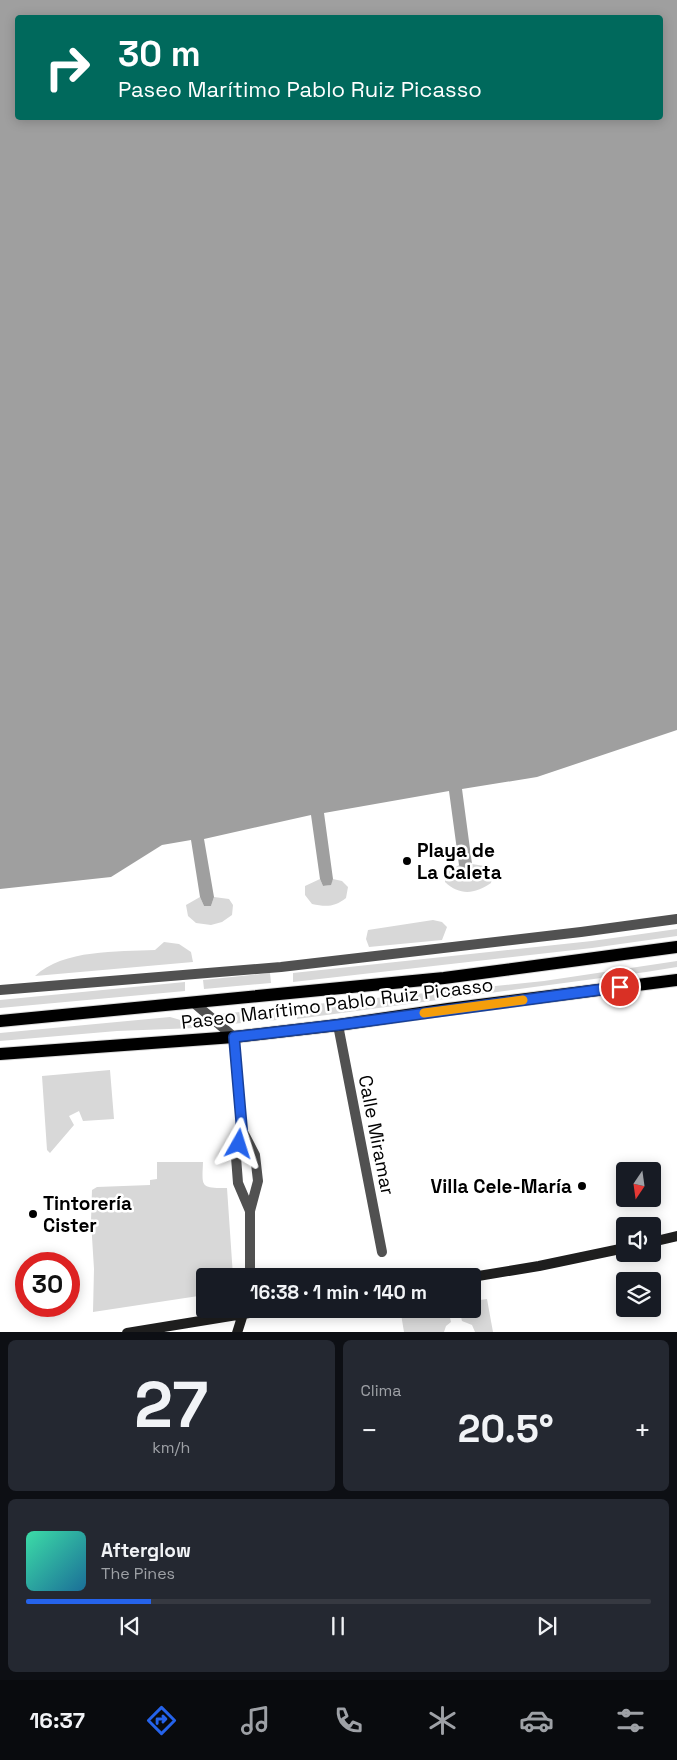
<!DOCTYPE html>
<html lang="es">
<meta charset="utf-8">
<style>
body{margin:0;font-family:"Space Grotesk",sans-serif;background:#242831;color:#f1f3f6;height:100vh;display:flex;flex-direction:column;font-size:19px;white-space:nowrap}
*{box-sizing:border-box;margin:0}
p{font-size:16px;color:#9ea1a6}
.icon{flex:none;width:28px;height:28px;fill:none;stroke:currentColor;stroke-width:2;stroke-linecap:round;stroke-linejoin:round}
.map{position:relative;height:1332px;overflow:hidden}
.sheet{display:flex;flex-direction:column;gap:8px;padding:8px;background:#0d0f14;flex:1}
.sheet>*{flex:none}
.top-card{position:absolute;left:15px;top:15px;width:648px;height:105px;border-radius:5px;box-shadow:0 2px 12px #0003;background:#00695c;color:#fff;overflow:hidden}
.needle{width:32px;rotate:193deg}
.fabs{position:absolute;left:616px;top:1162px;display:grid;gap:10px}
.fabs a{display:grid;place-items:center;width:45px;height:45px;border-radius:5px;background:#171b24;box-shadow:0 2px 12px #0003;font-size:25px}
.speed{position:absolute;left:15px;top:1252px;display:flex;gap:10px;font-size:25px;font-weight:700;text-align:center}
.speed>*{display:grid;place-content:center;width:65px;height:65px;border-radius:50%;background:#171b24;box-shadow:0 2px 12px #0003;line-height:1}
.speed .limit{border:8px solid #d22;background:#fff;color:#111}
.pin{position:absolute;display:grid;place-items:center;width:42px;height:42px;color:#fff;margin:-21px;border:2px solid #fff;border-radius:50%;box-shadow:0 1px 5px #0007}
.me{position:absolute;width:55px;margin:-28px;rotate:6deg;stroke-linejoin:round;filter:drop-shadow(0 0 4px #0008)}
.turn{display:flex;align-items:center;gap:18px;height:105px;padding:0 20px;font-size:22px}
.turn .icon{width:65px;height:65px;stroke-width:2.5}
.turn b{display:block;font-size:35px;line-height:42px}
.big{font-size:38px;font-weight:600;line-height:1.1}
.sheet .widget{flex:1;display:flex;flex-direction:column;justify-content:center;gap:8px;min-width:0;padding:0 18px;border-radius:8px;background:#242831}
.sheet .dial{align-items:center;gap:0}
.dial b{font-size:65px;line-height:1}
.song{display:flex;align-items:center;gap:15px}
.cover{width:60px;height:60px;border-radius:8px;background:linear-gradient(135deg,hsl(160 70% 55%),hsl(200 70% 35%))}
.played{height:5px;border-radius:2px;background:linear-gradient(90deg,#2563eb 20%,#363941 20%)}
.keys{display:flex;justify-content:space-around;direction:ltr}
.heat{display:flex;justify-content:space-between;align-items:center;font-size:28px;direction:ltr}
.sheet .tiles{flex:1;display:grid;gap:8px;grid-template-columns:1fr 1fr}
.widget:last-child{grid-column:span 2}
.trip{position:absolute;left:196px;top:1268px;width:285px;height:50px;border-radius:5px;background:#171b24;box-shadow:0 2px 12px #0003;font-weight:600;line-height:50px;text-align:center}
.tabs{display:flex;height:80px;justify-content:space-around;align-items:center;background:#090b0e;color:#9ea1a6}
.tabs .icon{width:35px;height:35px}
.tabs .active{color:#2563eb}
.tabs b{font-size:22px;color:#f1f3f6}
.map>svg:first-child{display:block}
.green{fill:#d8d8d8}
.water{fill:#9f9f9f;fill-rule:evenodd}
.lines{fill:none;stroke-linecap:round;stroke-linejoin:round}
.primary-casing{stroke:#dbdbdb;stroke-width:14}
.lane{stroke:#515151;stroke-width:10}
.street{stroke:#515151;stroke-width:10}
.secondary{stroke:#1e1e1e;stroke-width:10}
.primary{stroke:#000;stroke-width:12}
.route-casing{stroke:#184099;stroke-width:12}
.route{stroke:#2563eb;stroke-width:9}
.slow{stroke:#f59e0b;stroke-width:9}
.poi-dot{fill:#000;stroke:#fff;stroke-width:2}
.labels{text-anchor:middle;stroke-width:5;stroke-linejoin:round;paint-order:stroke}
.poi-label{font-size:19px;font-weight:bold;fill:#000;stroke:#fff;text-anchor:start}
.street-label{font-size:19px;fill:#000;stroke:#fff}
</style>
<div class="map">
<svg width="677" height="1333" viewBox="0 0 677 1333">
<rect width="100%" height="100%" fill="#fff"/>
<path class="green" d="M472 864 484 866 493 872 491 883C475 894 460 896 445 882V874L459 865 462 874 470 873Z
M320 879 323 886 330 885 333 879 342 881 348 887 346 898C335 907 326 907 312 904L305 895V886Z
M200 897 204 906H211L214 897 229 899 233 905 232 915 222 922 211 925 196 923 188 916 186 905Z
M433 920 442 922 447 927 442 940 369 947 366 939 368 930Z
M677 929V936L592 948 293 982V973L592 941Z
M164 942 179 944 191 952 193 962 35 976C64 949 117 952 155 950Z
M677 961V967L646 972 297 1019V1006L544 981Z
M270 973 271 983 204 989 203 980Z
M185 982V991L0 1008V1000Z
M276 1008 277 1020 231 1024 221 1014Z
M170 1017 184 1021 195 1028 117 1031 0 1041V1033Z
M110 1070 114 1119 83 1121 79 1111 69 1116 74 1125 50 1153 47 1150 42 1076Z
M157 1162H203C202 1187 200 1188 227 1188L233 1276H205V1295L93 1312 94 1269 91 1221 92 1190 97 1187 150 1185V1180L157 1179Z
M487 1299 493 1332H475L472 1325 462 1321 459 1309H472L473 1301Z
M431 1309H448L451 1322 446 1326 444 1332H404L401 1314Z"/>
<path class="water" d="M0 0H677V730L537 777 462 789 472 864 470 873 462 874 459 865 449 791 324 813 333 879 331 885 323 886 320 879 311 815 204 839 214 897 211 906H204L200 897 191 840 162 845 111 877 0 889ZM18 18H660V118H18Z"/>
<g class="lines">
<defs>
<path id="primary" d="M0 1021 444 978 677 947
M0 1054 234 1037 338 1025 448 1009 677 980"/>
</defs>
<use href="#primary" class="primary-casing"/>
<path class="lane" d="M338 1025 382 1252"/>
<path class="street" d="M0 990 281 967 581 932 677 919
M194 1003 234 1037 242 1130 236 1157 238 1183 250 1211
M242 1130 255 1155 258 1181 250 1211V1276"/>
<path class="secondary" d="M652 1242 677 1236
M472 1277 539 1266 625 1248
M127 1333 274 1309
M237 1333 243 1314"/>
<use href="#primary" class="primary"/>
</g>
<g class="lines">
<defs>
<path id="route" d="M239 1144 242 1130 234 1037 338 1025 620 987"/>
</defs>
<use href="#route" class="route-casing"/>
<use href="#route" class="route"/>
<path class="slow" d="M424 1013 523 1000"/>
</g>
<g class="poi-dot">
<circle cx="407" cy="861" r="5"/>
<circle cx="582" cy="1186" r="5"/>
<circle cx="33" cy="1214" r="5"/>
</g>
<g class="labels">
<g class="poi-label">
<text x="417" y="857">Playa de<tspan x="417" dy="22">La Caleta</tspan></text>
<text x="572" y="1193" text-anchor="end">Villa Cele-María</text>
<text x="43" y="1210">Tintorería<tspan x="43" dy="22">Cister</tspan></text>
</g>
<g class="street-label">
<text transform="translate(337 1003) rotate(-7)" y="7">Paseo Marítimo Pablo Ruiz Picasso</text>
<text transform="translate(377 1135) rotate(79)" y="7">Calle Miramar</text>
</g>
</g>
</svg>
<div class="fabs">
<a><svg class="needle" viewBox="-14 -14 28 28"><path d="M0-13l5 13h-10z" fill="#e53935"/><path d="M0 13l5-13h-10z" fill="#9ea1a6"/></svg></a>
<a><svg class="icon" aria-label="sound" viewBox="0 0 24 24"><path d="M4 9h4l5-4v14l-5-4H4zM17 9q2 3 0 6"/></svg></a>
<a><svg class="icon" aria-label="layers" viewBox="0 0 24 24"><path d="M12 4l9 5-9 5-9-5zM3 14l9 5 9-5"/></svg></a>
</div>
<div class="speed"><div class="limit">30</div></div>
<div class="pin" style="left:620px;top:987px;background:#d93025"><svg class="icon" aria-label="arrive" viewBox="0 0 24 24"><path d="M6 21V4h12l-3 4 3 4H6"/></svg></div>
<svg class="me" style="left:239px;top:1144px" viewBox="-20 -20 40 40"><path d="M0-17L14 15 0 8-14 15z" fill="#2563eb" stroke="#fff" stroke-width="4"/></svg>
<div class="trip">16:38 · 1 min · 140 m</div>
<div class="top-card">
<div class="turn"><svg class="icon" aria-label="right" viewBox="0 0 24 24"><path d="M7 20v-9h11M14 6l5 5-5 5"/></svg><div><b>30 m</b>Paseo Marítimo Pablo Ruiz Picasso</div></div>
</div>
</div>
<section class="sheet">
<div class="tiles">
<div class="widget dial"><b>27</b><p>km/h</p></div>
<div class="widget"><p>Clima</p>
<div class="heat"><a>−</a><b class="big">20.5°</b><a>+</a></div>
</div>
<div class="widget">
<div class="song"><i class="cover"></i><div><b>Afterglow</b><p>The Pines</p></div></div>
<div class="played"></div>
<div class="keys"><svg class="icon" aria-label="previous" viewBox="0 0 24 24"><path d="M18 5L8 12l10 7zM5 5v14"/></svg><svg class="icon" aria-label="pause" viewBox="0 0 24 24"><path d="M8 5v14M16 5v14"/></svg><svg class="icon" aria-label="next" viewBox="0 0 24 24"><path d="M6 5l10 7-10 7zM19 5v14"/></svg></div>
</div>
</div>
</section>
<nav class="tabs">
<b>16:37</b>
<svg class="icon active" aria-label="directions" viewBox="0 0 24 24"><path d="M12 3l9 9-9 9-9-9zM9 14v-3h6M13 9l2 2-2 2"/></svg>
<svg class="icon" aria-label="music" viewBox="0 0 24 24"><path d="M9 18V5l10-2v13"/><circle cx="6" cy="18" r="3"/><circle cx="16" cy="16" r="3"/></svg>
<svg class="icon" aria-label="phone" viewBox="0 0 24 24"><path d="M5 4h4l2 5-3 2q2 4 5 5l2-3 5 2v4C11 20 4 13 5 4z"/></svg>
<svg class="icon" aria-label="climate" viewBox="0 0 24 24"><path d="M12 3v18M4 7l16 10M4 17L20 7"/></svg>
<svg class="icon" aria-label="car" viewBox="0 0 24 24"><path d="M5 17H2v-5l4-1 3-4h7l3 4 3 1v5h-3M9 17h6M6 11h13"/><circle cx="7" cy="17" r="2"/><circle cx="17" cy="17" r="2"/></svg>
<svg class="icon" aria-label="filters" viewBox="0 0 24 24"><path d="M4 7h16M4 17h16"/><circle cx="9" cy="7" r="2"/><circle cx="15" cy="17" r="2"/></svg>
</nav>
